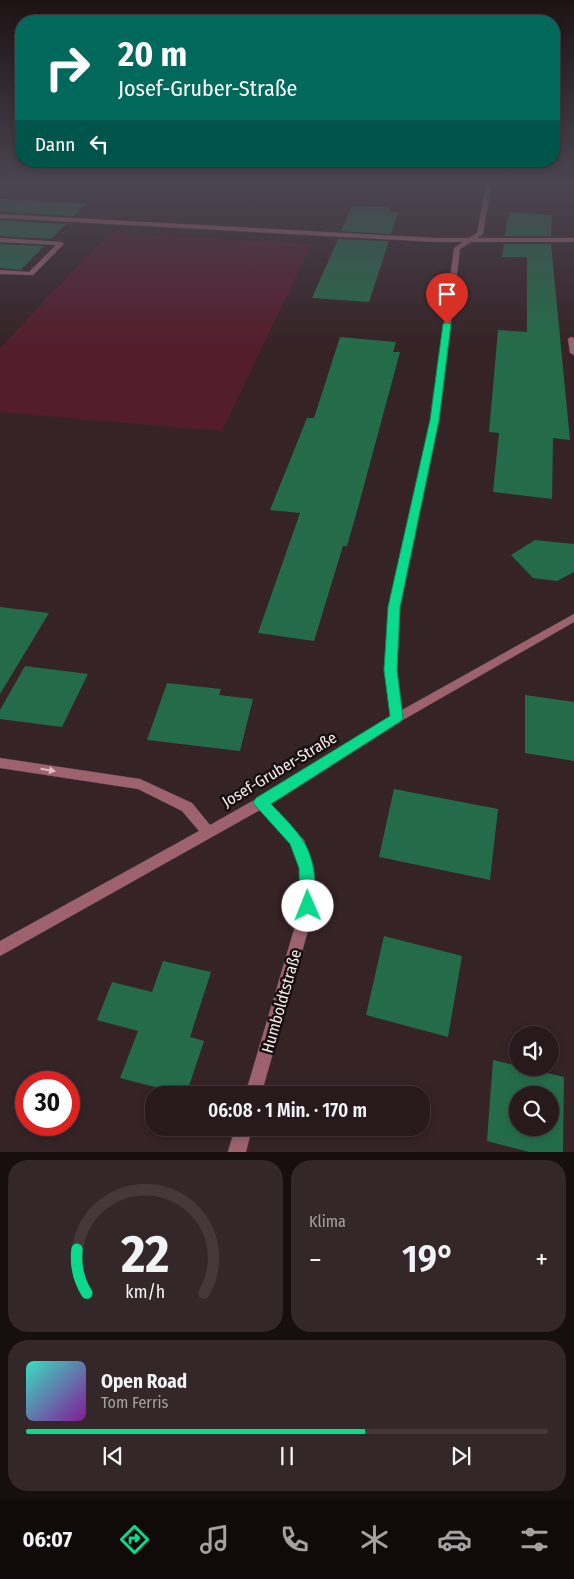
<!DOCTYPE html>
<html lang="de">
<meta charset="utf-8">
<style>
body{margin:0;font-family:"Fira Sans Condensed",sans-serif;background:#342729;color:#f1f3f6;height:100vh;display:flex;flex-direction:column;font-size:19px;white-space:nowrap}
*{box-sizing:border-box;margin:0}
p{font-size:16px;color:#a5a1a3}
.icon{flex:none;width:28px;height:28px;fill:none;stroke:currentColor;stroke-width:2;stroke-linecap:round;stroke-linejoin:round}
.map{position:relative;height:1152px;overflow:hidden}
.panel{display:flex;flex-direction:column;gap:8px;padding:8px;background:#160e0f;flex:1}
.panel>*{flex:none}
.hud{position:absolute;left:15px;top:15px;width:545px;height:152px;border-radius:20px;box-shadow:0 2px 8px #0003,0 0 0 1px #44383b;background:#00695c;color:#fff;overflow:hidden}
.buttons{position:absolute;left:509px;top:1026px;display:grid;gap:10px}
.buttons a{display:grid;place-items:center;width:50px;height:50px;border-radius:50%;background:#281a1c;box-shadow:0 2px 8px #0003,0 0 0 1px #44383b;font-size:25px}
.speed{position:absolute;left:15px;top:1071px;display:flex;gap:10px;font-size:25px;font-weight:700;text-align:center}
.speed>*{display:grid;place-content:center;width:65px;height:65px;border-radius:50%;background:#281a1c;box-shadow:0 2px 8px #0003,0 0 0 1px #44383b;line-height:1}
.speed .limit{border:8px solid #d22;background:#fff;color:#111}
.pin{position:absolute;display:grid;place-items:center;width:42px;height:42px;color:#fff;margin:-51px -21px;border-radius:50% 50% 50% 0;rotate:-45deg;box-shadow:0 0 5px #0007}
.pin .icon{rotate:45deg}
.me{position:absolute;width:55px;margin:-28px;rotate:359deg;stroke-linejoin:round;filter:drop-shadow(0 0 4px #0008)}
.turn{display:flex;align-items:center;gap:18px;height:105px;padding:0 20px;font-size:22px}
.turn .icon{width:65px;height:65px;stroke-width:2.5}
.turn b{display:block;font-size:35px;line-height:42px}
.then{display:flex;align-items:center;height:48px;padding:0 20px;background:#0003;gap:10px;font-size:19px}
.big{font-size:38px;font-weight:600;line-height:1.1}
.panel .card{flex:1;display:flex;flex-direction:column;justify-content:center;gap:8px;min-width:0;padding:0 18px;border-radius:20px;background:#342729}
.panel .dial{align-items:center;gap:0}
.dial svg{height:130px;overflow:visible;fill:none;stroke:#44383b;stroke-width:7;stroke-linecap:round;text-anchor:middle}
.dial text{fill:#f1f3f6;stroke:none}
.song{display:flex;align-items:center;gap:15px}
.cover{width:60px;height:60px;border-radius:8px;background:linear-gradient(135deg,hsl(170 70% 55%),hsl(290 70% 35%))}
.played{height:5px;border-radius:2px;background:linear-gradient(90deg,#0bd98b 65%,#44383b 65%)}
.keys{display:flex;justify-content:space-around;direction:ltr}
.heat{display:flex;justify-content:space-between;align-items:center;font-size:28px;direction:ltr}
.panel .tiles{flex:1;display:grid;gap:8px;grid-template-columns:1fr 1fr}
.card:last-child{grid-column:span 2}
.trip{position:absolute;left:145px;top:1086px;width:285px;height:50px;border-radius:20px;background:#281a1c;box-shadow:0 2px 8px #0003,0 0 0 1px #44383b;font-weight:600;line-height:50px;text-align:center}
.tab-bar{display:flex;height:80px;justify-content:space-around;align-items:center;background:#100a0b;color:#a5a1a3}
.tab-bar .icon{width:35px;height:35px}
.tab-bar .current{color:#0bd98b}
.tab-bar b{font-size:22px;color:#f1f3f6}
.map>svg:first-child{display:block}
.green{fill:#541d2c}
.building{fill:#246c49;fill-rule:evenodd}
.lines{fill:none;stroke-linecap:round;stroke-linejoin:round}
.lane-casing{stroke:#513f42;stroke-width:1}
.street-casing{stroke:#513f42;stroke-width:1}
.lane{fill:#9d626e;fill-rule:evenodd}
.street{fill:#9d626e;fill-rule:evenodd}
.oneway{fill:#d9bdc2}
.route{fill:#0bd98b;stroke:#078d5a}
.labels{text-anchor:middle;stroke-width:5;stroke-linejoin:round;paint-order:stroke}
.near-street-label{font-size:16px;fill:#faeef0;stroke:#170f10}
</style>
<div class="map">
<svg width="574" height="1152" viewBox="0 0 574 1152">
<rect width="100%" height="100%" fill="#352326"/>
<path class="green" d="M109 233 312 244 222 431 0 412V348Z"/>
<path class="building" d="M0 199 86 204 74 216 0 212Z
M352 206 390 207V211L398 212 391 234 341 231Z
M509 212 552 215 551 236H505Z
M0 220 66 224 51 239 0 236Z
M338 239 389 241 369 302 312 298Z
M0 244 44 246 21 270 0 268Z
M504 244H551L570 440 553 438 552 499 493 492 499 433 489 432 498 330 527 332V257H502Z
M340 337 396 342 393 352H400L359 504 347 546H343L314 641 258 633 300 513 270 510 307 418H314Z
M535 540 574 544V572L557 581 533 578 511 555Z
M0 607 49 613 0 694Z
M25 666 88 674 62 727 0 719V710Z
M167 683 221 689 219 695 253 699 240 751 147 740Z
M525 695 574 702V761L525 753Z
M394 789 498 809 490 880 379 857Z
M384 936 462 956 448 1037 366 1015Z
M163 961 211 972 190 1037 204 1041 186 1095 120 1078 138 1031 97 1020 112 982 152 992Z
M493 1060 564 1077 563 1152H529L487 1141ZM518 1095H550V1128H518Z"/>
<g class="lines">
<defs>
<path id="lane" d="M0 238 61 242 64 244 33 275 0 274V270L29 272 56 245 0 242Z"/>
<path id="street" d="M486 185H491L483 234 477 238H574V242H471L460 249 439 420 399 607 396 670 402 710 574 614V622L401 721 270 804 304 840 314 868 315 906 261 1095H245L301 906 300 868 291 843 260 810 0 956V941L199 831 182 811 138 789 0 768V758L140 779 192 803 210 825 256 799 391 716 384 670 389 607 431 420 454 248 463 242H435L0 218V214L435 238H469L477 233Z
M571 337 574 338V355L570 353 568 339Z
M235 1128H252L246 1152H228Z"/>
</defs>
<use href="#lane" class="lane-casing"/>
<use href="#street" class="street-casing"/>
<use href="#lane" class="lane"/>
<use href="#street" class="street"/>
</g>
<defs><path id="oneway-solid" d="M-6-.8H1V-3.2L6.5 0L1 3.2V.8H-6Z" transform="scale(1.25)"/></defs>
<use class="oneway" href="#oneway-solid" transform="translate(48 770) rotate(9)"/>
<linearGradient id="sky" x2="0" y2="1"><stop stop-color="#1d1315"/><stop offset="0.53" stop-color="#4b4552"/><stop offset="1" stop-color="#4b4552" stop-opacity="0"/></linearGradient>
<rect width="574" height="347" fill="url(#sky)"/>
<path class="route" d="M447 322 451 324 439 420 400 607 397 670 403 718 401 721 271 804C309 843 315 850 316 906L314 911 308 913 302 911 300 906 299 868 290 844 253 803 256 798 390 716 384 670 388 607 430 420 443 324Z"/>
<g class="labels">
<g class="near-street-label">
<text transform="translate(279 769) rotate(-31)" y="6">Josef-Gruber-Straße</text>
<text transform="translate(281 1001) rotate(-74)" y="6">Humboldtstraße</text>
</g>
</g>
</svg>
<div class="buttons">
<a><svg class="icon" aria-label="sound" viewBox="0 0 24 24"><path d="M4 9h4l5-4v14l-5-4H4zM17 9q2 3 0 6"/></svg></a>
<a><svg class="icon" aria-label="search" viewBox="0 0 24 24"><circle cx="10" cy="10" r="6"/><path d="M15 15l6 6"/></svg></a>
</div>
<div class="speed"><div class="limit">30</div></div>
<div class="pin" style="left:447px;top:324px;background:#d93025"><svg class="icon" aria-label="arrive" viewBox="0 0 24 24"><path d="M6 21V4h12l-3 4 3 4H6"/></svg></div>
<svg class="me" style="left:308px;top:906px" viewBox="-20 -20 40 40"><circle r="19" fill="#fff"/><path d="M0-13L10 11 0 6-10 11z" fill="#0bd98b"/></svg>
<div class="trip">06:08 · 1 Min. · 170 m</div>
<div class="hud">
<div class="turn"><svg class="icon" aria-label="right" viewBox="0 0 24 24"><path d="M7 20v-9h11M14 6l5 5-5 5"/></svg><div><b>20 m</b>Josef-Gruber-Straße</div></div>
<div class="then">Dann<svg class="icon" aria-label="left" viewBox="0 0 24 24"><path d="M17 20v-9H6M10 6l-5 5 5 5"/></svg></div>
</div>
</div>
<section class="panel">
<div class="tiles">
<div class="card dial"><svg viewBox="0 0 100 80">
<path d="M14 69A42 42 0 1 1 86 69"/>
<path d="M14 69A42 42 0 0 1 8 42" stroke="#0bd98b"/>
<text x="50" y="56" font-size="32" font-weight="700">22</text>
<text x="50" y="72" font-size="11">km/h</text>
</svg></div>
<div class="card"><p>Klima</p>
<div class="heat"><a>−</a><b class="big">19°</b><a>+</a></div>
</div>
<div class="card">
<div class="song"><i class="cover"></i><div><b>Open Road</b><p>Tom Ferris</p></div></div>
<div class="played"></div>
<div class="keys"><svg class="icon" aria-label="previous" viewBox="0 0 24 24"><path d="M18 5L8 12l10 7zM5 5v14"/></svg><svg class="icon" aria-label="pause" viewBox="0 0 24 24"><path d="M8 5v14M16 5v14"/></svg><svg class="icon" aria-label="next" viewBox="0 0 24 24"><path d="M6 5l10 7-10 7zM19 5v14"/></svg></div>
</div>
</div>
</section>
<nav class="tab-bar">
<b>06:07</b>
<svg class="icon current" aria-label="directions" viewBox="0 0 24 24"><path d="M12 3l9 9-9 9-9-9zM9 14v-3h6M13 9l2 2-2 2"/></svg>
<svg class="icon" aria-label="music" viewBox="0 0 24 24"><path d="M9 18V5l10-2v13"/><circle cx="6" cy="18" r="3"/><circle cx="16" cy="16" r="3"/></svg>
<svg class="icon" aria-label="phone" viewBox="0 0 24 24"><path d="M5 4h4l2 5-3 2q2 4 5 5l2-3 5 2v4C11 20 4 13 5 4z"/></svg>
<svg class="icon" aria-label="climate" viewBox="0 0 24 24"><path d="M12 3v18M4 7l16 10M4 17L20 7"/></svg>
<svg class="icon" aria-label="car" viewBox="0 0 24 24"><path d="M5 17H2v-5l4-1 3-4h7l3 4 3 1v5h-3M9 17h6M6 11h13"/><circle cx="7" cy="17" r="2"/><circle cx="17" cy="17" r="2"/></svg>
<svg class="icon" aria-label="filters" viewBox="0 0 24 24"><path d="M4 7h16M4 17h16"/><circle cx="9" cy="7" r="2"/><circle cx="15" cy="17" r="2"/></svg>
</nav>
